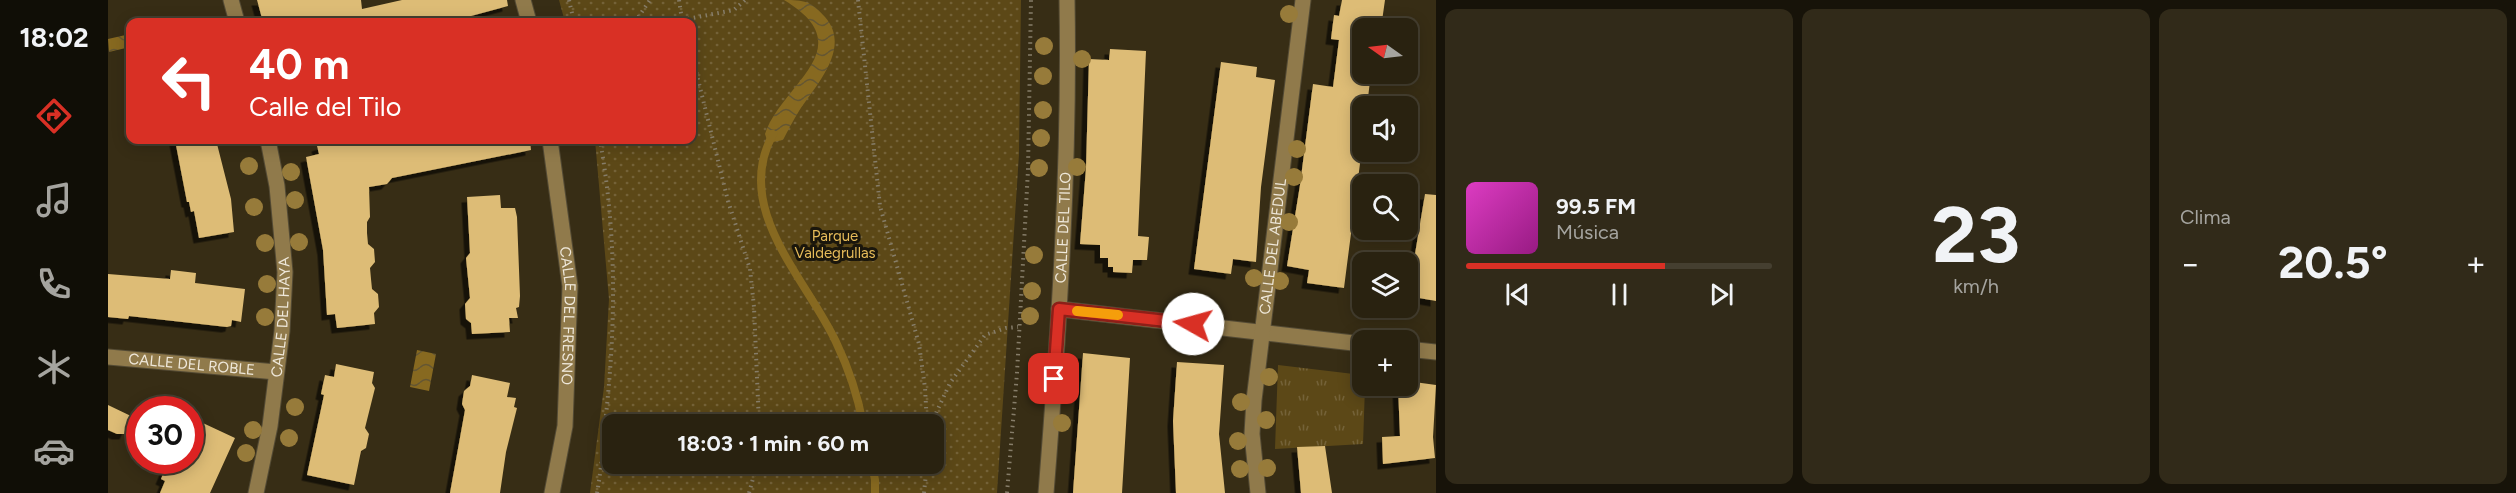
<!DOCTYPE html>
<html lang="es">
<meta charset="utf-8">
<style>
body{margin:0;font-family:Figtree,sans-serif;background:#312a19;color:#f1f3f6;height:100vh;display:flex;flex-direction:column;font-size:22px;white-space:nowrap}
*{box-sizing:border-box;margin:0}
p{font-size:20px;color:#a5a49f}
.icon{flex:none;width:33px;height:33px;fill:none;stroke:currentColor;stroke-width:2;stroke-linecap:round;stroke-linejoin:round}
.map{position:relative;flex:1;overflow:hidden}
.drawer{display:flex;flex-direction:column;gap:9px;padding:9px;background:#171309;width:1080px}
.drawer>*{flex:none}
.banner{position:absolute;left:18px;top:18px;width:570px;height:126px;border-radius:12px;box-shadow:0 3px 15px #0003,0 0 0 2px #453f30;background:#d93025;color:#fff;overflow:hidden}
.needle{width:39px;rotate:284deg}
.buttons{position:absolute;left:1244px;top:18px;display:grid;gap:12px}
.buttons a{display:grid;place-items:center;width:66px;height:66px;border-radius:12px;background:#292210;box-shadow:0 3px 15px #0003,0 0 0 2px #453f30;font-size:30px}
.speed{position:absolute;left:18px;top:396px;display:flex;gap:12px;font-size:30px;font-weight:700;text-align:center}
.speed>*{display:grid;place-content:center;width:78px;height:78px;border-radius:50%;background:#292210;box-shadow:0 3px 15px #0003,0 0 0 2px #453f30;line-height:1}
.speed .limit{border:9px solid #d22;background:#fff;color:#111}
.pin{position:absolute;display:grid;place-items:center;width:51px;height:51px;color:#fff;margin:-26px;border-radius:12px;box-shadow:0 3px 9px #0006}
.me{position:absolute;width:66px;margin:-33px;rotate:277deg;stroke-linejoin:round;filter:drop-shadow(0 0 4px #0008)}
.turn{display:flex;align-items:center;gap:21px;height:126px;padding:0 24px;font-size:27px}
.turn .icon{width:78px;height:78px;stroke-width:2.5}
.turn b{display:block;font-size:42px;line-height:51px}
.big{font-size:45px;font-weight:700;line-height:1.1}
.drawer .tile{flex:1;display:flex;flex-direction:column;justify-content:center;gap:9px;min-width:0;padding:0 21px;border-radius:12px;background:#312a19}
.drawer .dial{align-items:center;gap:0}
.dial b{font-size:78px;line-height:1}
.song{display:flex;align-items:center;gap:18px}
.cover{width:72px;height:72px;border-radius:9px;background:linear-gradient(135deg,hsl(310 70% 55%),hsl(310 70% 35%))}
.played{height:6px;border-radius:3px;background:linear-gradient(90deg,#d93025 65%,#453f30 65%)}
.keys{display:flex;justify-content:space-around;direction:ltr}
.heat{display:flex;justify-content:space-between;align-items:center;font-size:33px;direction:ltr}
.drawer .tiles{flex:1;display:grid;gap:9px;grid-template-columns:repeat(3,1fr)}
.trip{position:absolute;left:494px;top:414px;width:342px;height:60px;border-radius:12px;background:#292210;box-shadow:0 3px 15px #0003,0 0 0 2px #453f30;font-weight:700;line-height:60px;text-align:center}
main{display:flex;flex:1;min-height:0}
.tab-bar{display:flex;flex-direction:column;width:108px;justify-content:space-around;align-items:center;background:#100e06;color:#a5a49f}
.tab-bar .icon{width:42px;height:42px}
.tab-bar .current{color:#d93025}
.tab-bar b{font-size:27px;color:#f1f3f6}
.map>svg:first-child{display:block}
.grass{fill:url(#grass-tufts)}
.park{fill:url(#park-dots);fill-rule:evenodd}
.water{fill:url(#water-waves)}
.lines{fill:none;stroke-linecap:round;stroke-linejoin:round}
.stream{stroke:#876920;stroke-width:8}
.building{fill:#ddbc76;filter:url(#shadow)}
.minor-casing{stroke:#544b35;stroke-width:17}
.path{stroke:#867d69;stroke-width:4;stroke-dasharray:1.5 4.5;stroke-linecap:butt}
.minor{stroke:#907a4b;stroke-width:15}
.tree{fill:#977b3a}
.route-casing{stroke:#8d1f18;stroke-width:15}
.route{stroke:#d93025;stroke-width:10}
.slow{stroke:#f59e0b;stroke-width:10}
.labels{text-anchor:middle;stroke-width:6;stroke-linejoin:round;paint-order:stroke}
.street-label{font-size:15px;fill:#efe8da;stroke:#1a160c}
.park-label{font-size:15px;fill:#e6bb59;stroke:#1a160c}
</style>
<main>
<nav class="tab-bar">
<b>18:02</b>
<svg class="icon current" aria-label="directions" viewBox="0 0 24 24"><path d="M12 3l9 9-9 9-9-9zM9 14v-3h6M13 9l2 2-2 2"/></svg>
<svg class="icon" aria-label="music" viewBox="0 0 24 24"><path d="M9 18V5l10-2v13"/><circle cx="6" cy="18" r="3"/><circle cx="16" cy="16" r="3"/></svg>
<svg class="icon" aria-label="phone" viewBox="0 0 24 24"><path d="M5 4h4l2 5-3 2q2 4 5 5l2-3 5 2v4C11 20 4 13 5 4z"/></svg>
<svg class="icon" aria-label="climate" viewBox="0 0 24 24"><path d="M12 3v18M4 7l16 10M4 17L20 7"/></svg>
<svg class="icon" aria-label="car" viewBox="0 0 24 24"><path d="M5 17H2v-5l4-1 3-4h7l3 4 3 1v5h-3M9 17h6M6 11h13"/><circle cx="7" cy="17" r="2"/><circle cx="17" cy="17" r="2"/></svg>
</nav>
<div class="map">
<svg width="1328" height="493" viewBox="0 0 1328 493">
<defs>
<pattern id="grass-tufts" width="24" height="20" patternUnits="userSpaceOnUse" patternTransform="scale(1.5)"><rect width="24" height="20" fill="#5c4817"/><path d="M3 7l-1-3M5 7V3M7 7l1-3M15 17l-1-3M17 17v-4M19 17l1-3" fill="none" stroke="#746238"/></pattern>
<pattern id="park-dots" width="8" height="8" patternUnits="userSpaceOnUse" patternTransform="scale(1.5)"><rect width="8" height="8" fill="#5c4817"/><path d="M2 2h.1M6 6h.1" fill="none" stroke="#746238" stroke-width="1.8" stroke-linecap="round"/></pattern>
<pattern id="water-waves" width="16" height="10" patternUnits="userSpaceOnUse" patternTransform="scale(1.5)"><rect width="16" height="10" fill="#876920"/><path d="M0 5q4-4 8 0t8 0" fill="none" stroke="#645632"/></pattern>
<filter id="shadow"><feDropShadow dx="-5.5" dy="5.5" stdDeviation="0" flood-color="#0009"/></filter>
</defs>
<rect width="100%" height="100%" fill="#372d15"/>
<path class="grass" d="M1170 365 1254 375V386H1257L1255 444 1167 449Z"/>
<path class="park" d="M451 0H913L911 154 889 493H482L496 387 501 299 487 140H584V22H457ZM504 424H825V464H504Z"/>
<path class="water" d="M676 0C696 0 703 1 717 17 744 48 708 85 691 111 685 121 680 130 675 140L660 143 657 134C673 84 756 48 676 0Z
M22 34V47L1 52 0 39Z
M309 350 328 354 321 391 302 387Z"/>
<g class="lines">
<path class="stream" d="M665 134C624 209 698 278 728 342 740 367 750 397 755 424
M764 464 767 480V493"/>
</g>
<path class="building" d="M149 0H253L254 9 294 0H399L400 6 363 16 364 22H155Z
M1234 0H1277L1273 28H1254V80L1262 81 1259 106H1254V148L1236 288 1199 283 1201 270 1179 266 1192 185 1205 84 1225 87 1231 40 1223 39 1226 15 1231 16Z
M1002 49 1038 51 1030 236 1041 237 1039 260H1025L1024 273 1005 272V267H1000V258H992V245L972 244 978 168 981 59 1001 60Z
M1113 62 1149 67 1148 77 1167 80 1153 187 1148 262 1125 259 1123 274 1086 269Z
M67 140H108L123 199 126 232 91 238 86 211 83 212 81 202H79Z
M228 140H422L423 150 284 178 279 184 261 187 262 217 259 222V233L260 244 266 249 267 262 262 268 263 279 264 289 270 294 271 307 266 313 267 324 229 328 227 314 219 315 215 250 198 157 211 154 209 146Z
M1317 194 1328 195V301L1300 296Z
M392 195 393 208H407L409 217 412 296 411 307 408 308 410 318H401L402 332 364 334 363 323 358 319 357 304 362 298 358 258 362 253 359 197Z
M63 270 88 273 87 283 137 289 133 322 124 320 123 326 119 327 21 316 20 319 0 317V274L62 279Z
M975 353 1022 358 1014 493H965Z
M1069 362 1116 365 1111 434 1117 493H1068L1065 421Z
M228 364 266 372 264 383 267 388 257 428 261 434 258 448 253 451 246 485 199 475 216 395 213 394 217 375 226 377Z
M364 375 402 383 399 397 408 398 406 407 409 408 398 452 392 493H342L357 410 354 404 356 391 362 386Z
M1299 381 1328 385 1325 437 1327 458 1275 464 1274 437 1292 436 1290 386H1299Z
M0 405 25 417 17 434H9L0 430Z
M82 417 127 438 102 493H52L57 481 53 479 61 460H82Z
M1217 446 1224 493H1193L1189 447Z"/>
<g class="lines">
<defs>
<g id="minor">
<path d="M123 0 129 22"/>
<path d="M415 0 421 22"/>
<path id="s1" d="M442 140 462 286 457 426 444 493"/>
<path d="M951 309 1254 344"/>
<path d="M1299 349 1328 352"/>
<path id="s2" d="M0 357 168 372"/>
<path id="s3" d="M148 493 162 426 174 331 177 272 169 186 160 140"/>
<path id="s4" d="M938 493C951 329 962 164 959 0"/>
<path id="s5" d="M1150 493 1144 434 1146 400 1195 0"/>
</g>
</defs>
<use href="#minor" class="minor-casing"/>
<path class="path" d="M461 0 466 22
M571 0 574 20
M750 0 772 206 811 344 817 388 819 424
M574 20 626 10 637 0
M527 22 542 0
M584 55 620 201 642 269 646 307 651 424
M823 424 842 383 877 335 898 328 910 327
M489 493C493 471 495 447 497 424 508 327 509 236 492 140
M641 493 649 464
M816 493 819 464
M899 493 909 373 920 170 923 0"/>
<use href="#minor" class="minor"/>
</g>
<g class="tree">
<circle cx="1181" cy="14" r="9"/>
<circle cx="936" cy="46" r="9"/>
<circle cx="974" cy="59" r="9"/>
<circle cx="935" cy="76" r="9"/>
<circle cx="935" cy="110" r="9"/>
<circle cx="933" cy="138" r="9"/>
<circle cx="1189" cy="149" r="9"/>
<circle cx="141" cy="166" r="9"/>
<circle cx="969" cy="167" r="9"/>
<circle cx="931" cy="168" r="9"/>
<circle cx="183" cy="172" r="9"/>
<circle cx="1186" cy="177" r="9"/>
<circle cx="187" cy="200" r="9"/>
<circle cx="146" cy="207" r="9"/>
<circle cx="1181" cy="222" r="9"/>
<circle cx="191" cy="242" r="9"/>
<circle cx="157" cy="243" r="9"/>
<circle cx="926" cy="255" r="9"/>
<circle cx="1146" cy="278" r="9"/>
<circle cx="1172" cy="281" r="9"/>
<circle cx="159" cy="284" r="9"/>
<circle cx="924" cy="291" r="9"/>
<circle cx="922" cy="316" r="9"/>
<circle cx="157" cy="317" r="9"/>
<circle cx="1161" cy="377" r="9"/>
<circle cx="1133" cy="402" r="9"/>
<circle cx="187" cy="407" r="9"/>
<circle cx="1158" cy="420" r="9"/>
<circle cx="954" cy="423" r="9"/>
<circle cx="145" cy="430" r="9"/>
<circle cx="181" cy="438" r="9"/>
<circle cx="1130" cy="441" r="9"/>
<circle cx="138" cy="453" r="9"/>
<circle cx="1159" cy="468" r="9"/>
<circle cx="1132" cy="469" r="9"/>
</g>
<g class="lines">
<defs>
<path id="route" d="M946 379 951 309 1085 324"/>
</defs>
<use href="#route" class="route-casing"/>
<use href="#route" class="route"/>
<path class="slow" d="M969 311 1010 315"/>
</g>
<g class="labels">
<g class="street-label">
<text dy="5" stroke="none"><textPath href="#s4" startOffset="266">CALLE DEL TILO</textPath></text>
<text dy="5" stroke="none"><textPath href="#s5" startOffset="248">CALLE DEL ABEDUL</textPath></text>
<text dy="5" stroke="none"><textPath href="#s3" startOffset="178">CALLE DEL HAYA</textPath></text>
<text dy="5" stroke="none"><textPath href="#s1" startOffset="177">CALLE DEL FRESNO</textPath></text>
<text dy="5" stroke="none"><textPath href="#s2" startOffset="84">CALLE DEL ROBLE</textPath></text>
</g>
<g class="park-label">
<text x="727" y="241">Parque<tspan x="727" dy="17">Valdegrullas</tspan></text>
</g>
</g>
</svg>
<div class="buttons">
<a><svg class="needle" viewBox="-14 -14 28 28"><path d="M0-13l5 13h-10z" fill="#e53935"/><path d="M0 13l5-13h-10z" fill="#a5a49f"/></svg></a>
<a><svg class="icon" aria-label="sound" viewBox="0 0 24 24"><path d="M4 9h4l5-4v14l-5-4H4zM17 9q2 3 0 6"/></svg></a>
<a><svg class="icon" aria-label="search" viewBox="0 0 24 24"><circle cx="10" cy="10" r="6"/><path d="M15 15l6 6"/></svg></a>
<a><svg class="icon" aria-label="layers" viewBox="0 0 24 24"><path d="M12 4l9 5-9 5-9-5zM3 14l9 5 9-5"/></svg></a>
<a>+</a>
</div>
<div class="speed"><div class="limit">30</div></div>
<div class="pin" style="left:946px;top:379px;background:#d93025"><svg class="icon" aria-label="arrive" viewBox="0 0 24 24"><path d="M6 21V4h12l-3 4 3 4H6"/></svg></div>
<svg class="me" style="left:1085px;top:324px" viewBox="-20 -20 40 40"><circle r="19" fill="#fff"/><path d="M0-13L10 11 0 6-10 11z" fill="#d93025"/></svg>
<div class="trip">18:03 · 1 min · 60 m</div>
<div class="banner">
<div class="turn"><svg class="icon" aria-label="left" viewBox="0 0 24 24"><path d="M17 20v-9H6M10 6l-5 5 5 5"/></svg><div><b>40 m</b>Calle del Tilo</div></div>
</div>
</div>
<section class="drawer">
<div class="tiles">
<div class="tile">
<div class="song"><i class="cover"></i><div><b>99.5 FM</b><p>Música</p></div></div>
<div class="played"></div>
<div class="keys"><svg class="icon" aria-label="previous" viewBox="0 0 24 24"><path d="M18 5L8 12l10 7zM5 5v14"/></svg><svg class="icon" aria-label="pause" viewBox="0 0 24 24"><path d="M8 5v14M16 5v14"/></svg><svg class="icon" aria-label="next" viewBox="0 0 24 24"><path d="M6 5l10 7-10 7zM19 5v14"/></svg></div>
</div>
<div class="tile dial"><b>23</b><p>km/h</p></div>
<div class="tile"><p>Clima</p>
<div class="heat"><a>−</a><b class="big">20.5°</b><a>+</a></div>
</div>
</div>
</section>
</main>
